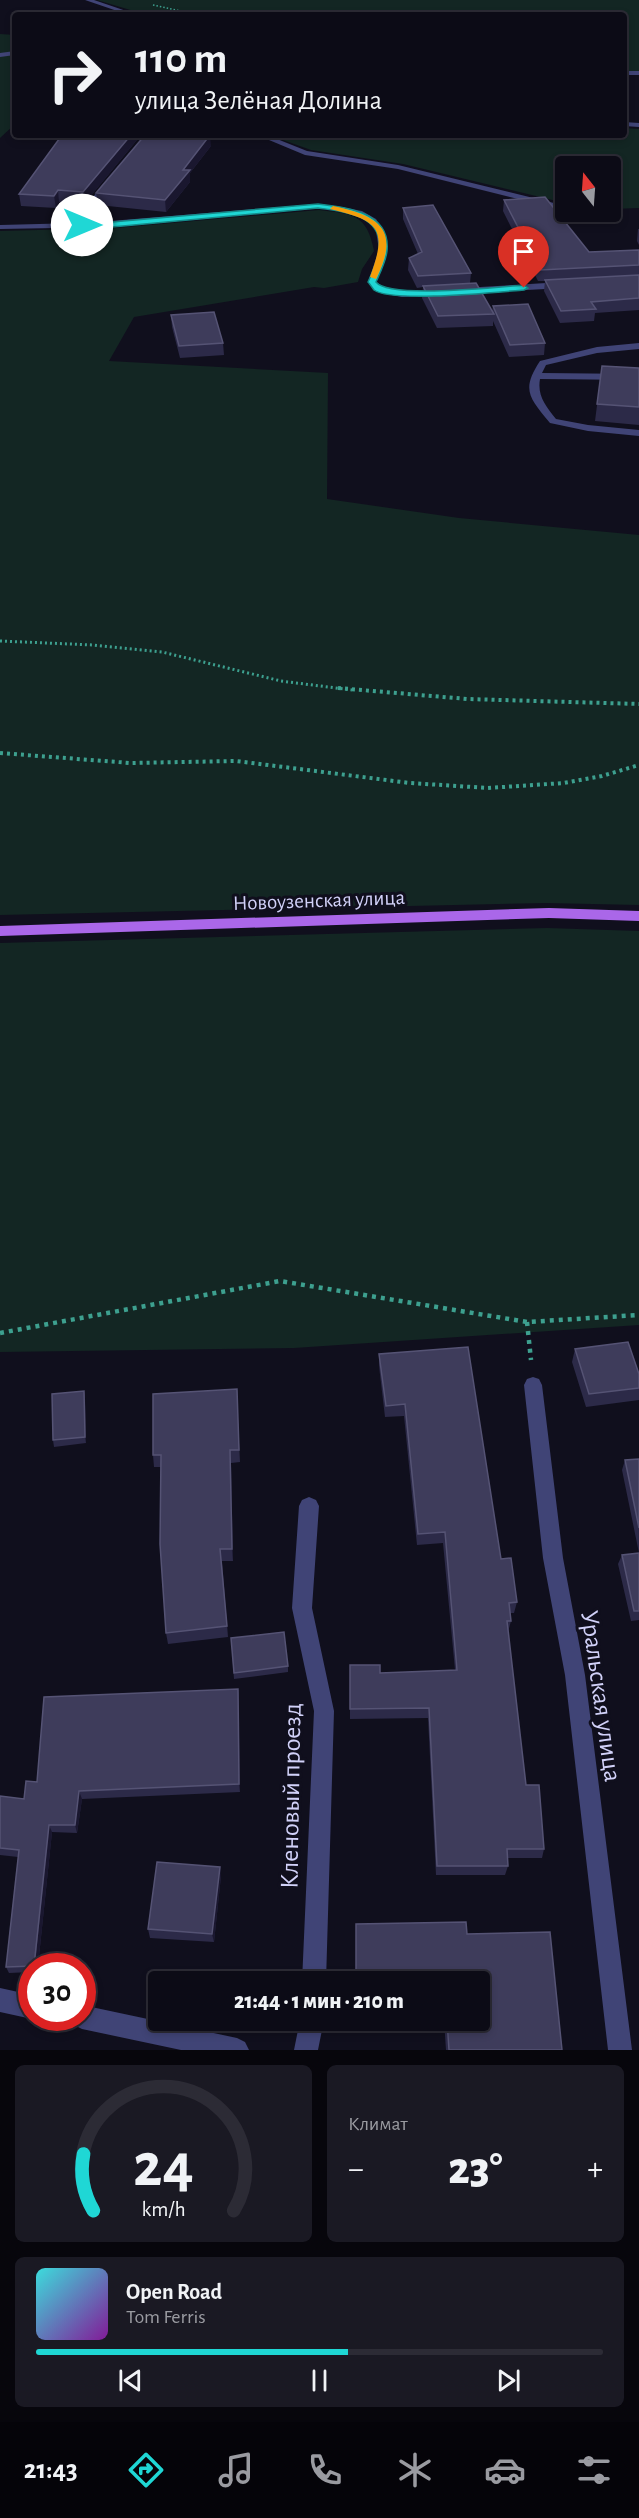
<!DOCTYPE html>
<html lang="ru">
<meta charset="utf-8">
<style>
body{margin:0;font-family:"Alegreya Sans",sans-serif;background:#1a1923;color:#f1f3f6;height:100vh;display:flex;flex-direction:column;font-size:22px;white-space:nowrap}
*{box-sizing:border-box;margin:0}
p{font-size:20px;color:#9a9ba1}
.icon{flex:none;width:33px;height:33px;fill:none;stroke:currentColor;stroke-width:2;stroke-linecap:round;stroke-linejoin:round}
.map{position:relative;height:2050px;overflow:hidden}
.sheet{display:flex;flex-direction:column;gap:15px;padding:15px;background:#07060c;flex:1}
.sheet>*{flex:none}
.banner{position:absolute;left:12px;top:12px;width:615px;height:126px;border-radius:6px;box-shadow:0 3px 9px #0003,0 0 0 2px #2c2b35;background:#0c0b16;color:#f1f3f6;overflow:hidden}
.needle{width:39px;rotate:343deg}
.tools{position:absolute;left:555px;top:156px;display:grid;gap:12px}
.tools a{display:grid;place-items:center;width:66px;height:66px;border-radius:6px;background:#0c0b16;box-shadow:0 3px 9px #0003,0 0 0 2px #2c2b35;font-size:30px}
.speed{position:absolute;left:18px;top:1953px;display:flex;gap:12px;font-size:30px;font-weight:700;text-align:center}
.speed>*{display:grid;place-content:center;width:78px;height:78px;border-radius:50%;background:#0c0b16;box-shadow:0 3px 9px #0003,0 0 0 2px #2c2b35;line-height:1}
.speed .limit{border:9px solid #d22;background:#fff;color:#111}
.pin{position:absolute;display:grid;place-items:center;width:51px;height:51px;color:#fff;margin:-62px -26px;border-radius:50% 50% 50% 0;rotate:-45deg;box-shadow:0 0 6px #0007}
.pin .icon{rotate:45deg}
.me{position:absolute;width:66px;margin:-33px;rotate:90deg;stroke-linejoin:round;filter:drop-shadow(0 0 4px #0008)}
.turn{display:flex;align-items:center;gap:21px;height:126px;padding:0 24px;font-size:27px}
.turn .icon{width:78px;height:78px;stroke-width:2.5}
.turn b{display:block;font-size:42px;line-height:51px}
.big{font-size:45px;font-weight:800;line-height:1.1}
.sheet .tile{flex:1;display:flex;flex-direction:column;justify-content:center;gap:9px;min-width:0;padding:0 21px;border-radius:9px;background:#1a1923}
.sheet .dial{align-items:center;gap:0}
.dial svg{height:156px;overflow:visible;fill:none;stroke:#2c2b35;stroke-width:7;stroke-linecap:round;text-anchor:middle}
.dial text{fill:#f1f3f6;stroke:none}
.song{display:flex;align-items:center;gap:18px}
.cover{width:72px;height:72px;border-radius:9px;background:linear-gradient(135deg,hsl(180 70% 55%),hsl(290 70% 35%))}
.played{height:6px;border-radius:3px;background:linear-gradient(90deg,#1fd7d5 55%,#2c2b35 55%)}
.keys{display:flex;justify-content:space-around;direction:ltr}
.heat{display:flex;justify-content:space-between;align-items:center;font-size:33px;direction:ltr}
.sheet .tiles{flex:1;display:grid;gap:15px;grid-template-columns:1fr 1fr}
.tile:last-child{grid-column:span 2}
.trip{position:absolute;left:148px;top:1971px;width:342px;height:60px;border-radius:6px;background:#0c0b16;box-shadow:0 3px 9px #0003,0 0 0 2px #2c2b35;font-weight:800;line-height:60px;text-align:center}
.dock{display:flex;height:96px;justify-content:space-around;align-items:center;background:#050409;color:#9a9ba1}
.dock .icon{width:42px;height:42px}
.dock .selected{color:#1fd7d5}
.dock b{font-size:27px;color:#f1f3f6}
.map>svg:first-child{display:block}
.green{fill:#132623}
.lines{fill:none;stroke-linecap:round;stroke-linejoin:round}
.path-far3{stroke:#3da08f;stroke-width:1.5;stroke-dasharray:1.5 2;stroke-linecap:butt}
.path-far2{stroke:#3da08f;stroke-width:3;stroke-dasharray:2 3;stroke-linecap:butt}
.path-far1{stroke:#3da08f;stroke-width:4;stroke-dasharray:3 4;stroke-linecap:butt}
.path{stroke:#3da08f;stroke-width:4.5;stroke-dasharray:4 5;stroke-linecap:butt}
.minor{fill:#404476;fill-rule:evenodd}
.major{fill:#aa67e9;fill-rule:evenodd}
.wall{fill:#2c2a48}
.shaded-wall{fill:#1a172f}
.building{fill:#3e3c5b;stroke:#555374;stroke-width:1.5}
.route{fill:#1fd7d5;stroke:#148c8a;stroke-width:1.5}
.slow{fill:#f59e0b}
.labels{text-anchor:middle;stroke-width:6;stroke-linejoin:round;paint-order:stroke}
.street-label{font-size:21px;fill:#d1d1f8;stroke:#100f1d}
.near-street-label{font-size:26px;fill:#d1d1f8;stroke:#100f1d}
</style>
<div class="map">
<svg width="639" height="2050" viewBox="0 0 639 2050">
<rect width="100%" height="100%" fill="#100f1d"/>
<path class="green" d="M97 0H639V71H624V15H147Z
M0 34 15 35V124L0 138Z
M624 128 639 129V208L611 209 610 166H566L565 203 403 164 311 150 269 135H624Z
M319 210C353 214 367 214 374 251L362 269 358 282 324 288 314 287 134 317 109 361 328 373 327 499 459 518 639 535V905L546 903 0 915V231L116 228Z
M547 928 639 931V1325L294 1348 0 1352V943Z"/>
<g class="lines">
<path class="path-far3" d="M153 5 199 15"/>
<path class="path-far2" d="M0 641 93 645 162 652 281 681 352 690"/>
<path class="path-far1" d="M338 688 467 699 639 704
M0 753 130 763 236 761 410 783 488 788 564 783 602 776 639 765"/>
<path class="path" d="M527 1322 531 1360
M0 1333 280 1281 527 1322 639 1315"/>
<path class="minor" d="M85 0H94L138 15H129Z
M15 51V55L0 57V53Z
M624 71H639V75H624Z
M624 122 639 123V127L624 126Z
M257 135H267L307 151 398 165 566 206V211L398 169 305 155Z
M105 182 112 184 85 217 86 223 318 204 341 207 362 211 376 219 384 231 387 250 376 282 389 290 413 291 564 282 568 285 564 288 402 297 383 293 368 282 379 250 376 231 370 223 356 215 341 211 318 208 112 227 0 229V225L78 223 77 217Z
M639 343V349L597 353 546 365 542 373 639 374V380L540 379C537 396 546 406 556 419L588 425 639 430V436L588 431 550 423C529 397 521 390 540 361L597 347Z
M533 1377 539 1379 542 1385 563 1558 585 1675 632 2050H608L565 1675 543 1558 524 1385 527 1379Z
M309 1497 316 1500 319 1506 312 1608 334 1711 326 1982H302L314 1711 292 1608 299 1506 302 1500Z
M0 1988 32 1995V2018H35L32 2019 0 2012Z
M82 2005 237 2038 245 2042 249 2050H181L82 2029 74 2025 70 2018H82Z
M300 2020H324L318 2050H294Z"/>
<path class="major" d="M549 908 639 911V921L549 918 0 936V926Z"/>
</g>
<path class="wall" d="M62 135H141L84 204 59 202 56 208 21 206 19 194Z
M211 146 190 173V182L166 212 98 205 96 193Z
M504 200 589 252 639 250V310L595 313 594 321 560 323 544 291 545 281H538L503 211Z
M403 208 471 273 470 283 492 311 493 306 545 343 544 355 509 357 493 321V326L437 328 422 298 423 287 417 288 408 270 409 258 418 254 403 219Z
M638 229H639V245L637 241Z
M171 315 223 343 224 355 180 358 172 327Z
M602 366 639 368V425L595 421Z
M575 1349 639 1374V1400L586 1407 572 1362Z
M379 1354 501 1559 517 1602 514 1613H510L511 1621 508 1632 526 1785 544 1849 542 1858H507L508 1866 505 1875H436L428 1718 350 1719V1665L380 1673 455 1670 443 1543 417 1545 404 1416 385 1417 379 1366Z
M84 1391 85 1398 86 1443 54 1447 53 1440Z
M237 1402 240 1462 231 1463 233 1561H222L228 1637 168 1644 166 1633 161 1467H154L153 1455Z
M639 1459V1620L631 1621 618 1564 622 1555 639 1553 622 1470 625 1460Z
M231 1638 288 1666V1672L234 1679Z
M238 1689 240 1792 82 1799 77 1833 52 1832 38 1966H32V1972L9 1973 6 1967 18 1857 0 1855V1796L24 1799 37 1782Z
M221 1876 214 1942 150 1938 148 1929Z
M356 1924 467 1934 562 2050H446L444 2020H480V1982H356Z"/>
<path class="shaded-wall" d="M131 135H141L84 204 83 192Z
M210 135 211 146 190 173V182L166 212 165 200 183 170Z
M58 190 59 202 56 208 54 196Z
M84 1391 85 1398 86 1443 85 1437Z
M230 1450 231 1463 233 1561 232 1549Z
M238 1689 239 1697 240 1792 239 1784Z
M79 1791 82 1799 77 1833 75 1825Z
M49 1825 52 1832 38 1966H35Z
M220 1867 221 1876 214 1942 212 1934Z"/>
<path class="building" d="M62 135H131L83 192 58 190 54 196 19 194Z
M145 135H210L183 170H190L165 200 96 193Z
M545 197 589 252 639 250V265L540 270 504 200Z
M433 205 471 273 418 276 409 258 422 252 403 208Z
M639 275V298L591 302 596 309 561 311 545 280Z
M476 283 494 314 438 316 423 286Z
M528 304 545 343 510 345 493 306Z
M214 312 223 343 179 346 171 315Z
M602 366 639 368V407L597 404Z
M628 1342 639 1374V1388L589 1394 575 1349Z
M468 1347 501 1559 511 1558 517 1602 509 1603 511 1621H507L526 1785H539L544 1849H507L508 1866H437L429 1708 350 1709V1665H380V1673L457 1670 445 1532 418 1534 405 1404 386 1406 379 1354Z
M237 1389 239 1450H230L232 1549H220L227 1626 166 1633 160 1544 161 1455H153V1394Z
M84 1391 85 1437 53 1440 52 1394Z
M639 1459V1528L625 1460Z
M639 1553V1611H634L622 1555Z
M284 1632 288 1666 234 1673 231 1638Z
M238 1689 239 1784 79 1791 75 1825H49L34 1966 6 1967 19 1850 0 1848V1796L24 1799 26 1781 37 1782 44 1697Z
M157 1862 220 1867 212 1934 148 1929Z
M466 1922 467 1934 550 1932 562 2050H449L447 2020H480V1982L356 1981V1924Z"/>
<path class="route" d="M318 204C346 207 391 212 387 251 386 261 380 273 376 282 389 299 498 287 524 285L528 288 524 290C497 292 392 303 374 290 374 290 369 283 368 282 372 273 378 261 379 251 384 215 344 211 318 208L112 227H82L78 225 82 223 112 222Z"/>
<path class="slow" d="M333 206C379 216 401 229 376 279L370 277C388 228 379 221 330 209Z"/>
<g class="labels">
<g class="street-label">
<text transform="translate(319 900) rotate(-2)" y="7">Новоузенская улица</text>
</g>
<g class="near-street-label">
<text transform="translate(602 1696) rotate(82)" y="9">Уральская улица</text>
<text transform="translate(290 1796) rotate(-89)" y="9">Кленовый проезд</text>
</g>
</g>
</svg>
<div class="tools">
<a><svg class="needle" viewBox="-14 -14 28 28"><path d="M0-13l5 13h-10z" fill="#e53935"/><path d="M0 13l5-13h-10z" fill="#9a9ba1"/></svg></a>
</div>
<div class="speed"><div class="limit">30</div></div>
<div class="pin" style="left:524px;top:288px;background:#d93025"><svg class="icon" aria-label="arrive" viewBox="0 0 24 24"><path d="M6 21V4h12l-3 4 3 4H6"/></svg></div>
<svg class="me" style="left:82px;top:225px" viewBox="-20 -20 40 40"><circle r="19" fill="#fff"/><path d="M0-13L10 11 0 6-10 11z" fill="#1fd7d5"/></svg>
<div class="trip">21:44 · 1 мин · 210 m</div>
<div class="banner">
<div class="turn"><svg class="icon" aria-label="right" viewBox="0 0 24 24"><path d="M7 20v-9h11M14 6l5 5-5 5"/></svg><div><b>110 m</b>улица Зелёная Долина</div></div>
</div>
</div>
<section class="sheet">
<div class="tiles">
<div class="tile dial"><svg viewBox="0 0 100 80">
<path d="M14 69A42 42 0 1 1 86 69"/>
<path d="M14 69A42 42 0 0 1 9 40" stroke="#1fd7d5"/>
<text x="50" y="56" font-size="32" font-weight="700">24</text>
<text x="50" y="72" font-size="11">km/h</text>
</svg></div>
<div class="tile"><p>Климат</p>
<div class="heat"><a>−</a><b class="big">23°</b><a>+</a></div>
</div>
<div class="tile">
<div class="song"><i class="cover"></i><div><b>Open Road</b><p>Tom Ferris</p></div></div>
<div class="played"></div>
<div class="keys"><svg class="icon" aria-label="previous" viewBox="0 0 24 24"><path d="M18 5L8 12l10 7zM5 5v14"/></svg><svg class="icon" aria-label="pause" viewBox="0 0 24 24"><path d="M8 5v14M16 5v14"/></svg><svg class="icon" aria-label="next" viewBox="0 0 24 24"><path d="M6 5l10 7-10 7zM19 5v14"/></svg></div>
</div>
</div>
</section>
<nav class="dock">
<b>21:43</b>
<svg class="icon selected" aria-label="directions" viewBox="0 0 24 24"><path d="M12 3l9 9-9 9-9-9zM9 14v-3h6M13 9l2 2-2 2"/></svg>
<svg class="icon" aria-label="music" viewBox="0 0 24 24"><path d="M9 18V5l10-2v13"/><circle cx="6" cy="18" r="3"/><circle cx="16" cy="16" r="3"/></svg>
<svg class="icon" aria-label="phone" viewBox="0 0 24 24"><path d="M5 4h4l2 5-3 2q2 4 5 5l2-3 5 2v4C11 20 4 13 5 4z"/></svg>
<svg class="icon" aria-label="climate" viewBox="0 0 24 24"><path d="M12 3v18M4 7l16 10M4 17L20 7"/></svg>
<svg class="icon" aria-label="car" viewBox="0 0 24 24"><path d="M5 17H2v-5l4-1 3-4h7l3 4 3 1v5h-3M9 17h6M6 11h13"/><circle cx="7" cy="17" r="2"/><circle cx="17" cy="17" r="2"/></svg>
<svg class="icon" aria-label="filters" viewBox="0 0 24 24"><path d="M4 7h16M4 17h16"/><circle cx="9" cy="7" r="2"/><circle cx="15" cy="17" r="2"/></svg>
</nav>
